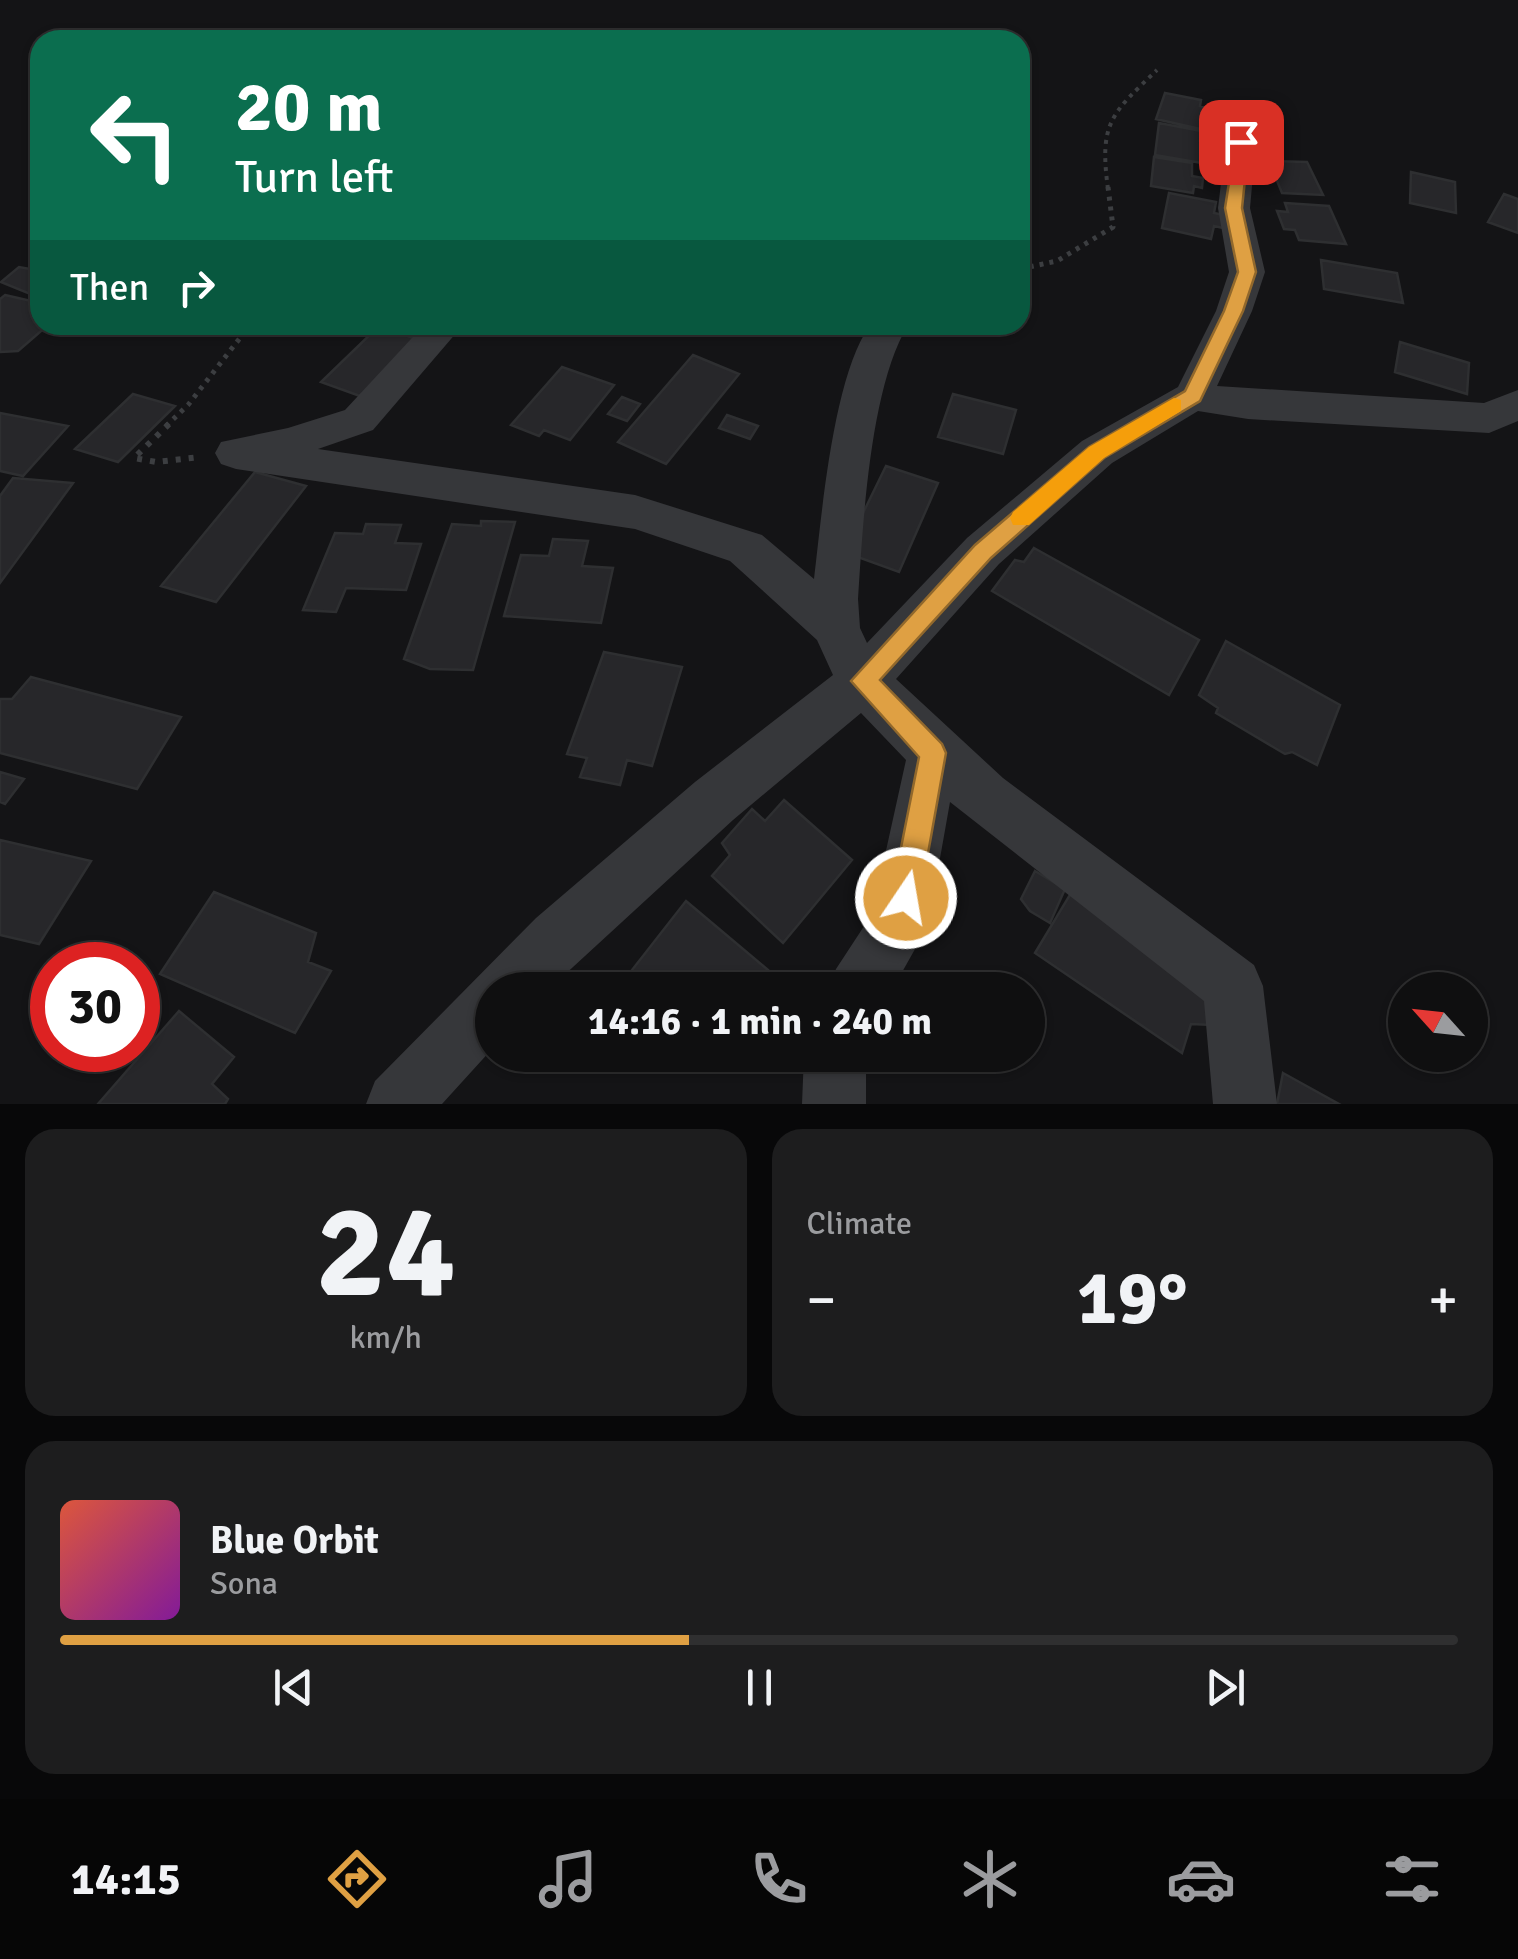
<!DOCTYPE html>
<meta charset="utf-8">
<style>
body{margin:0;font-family:Signika,sans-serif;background:#1d1d1e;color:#f1f3f6;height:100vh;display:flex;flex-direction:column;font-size:38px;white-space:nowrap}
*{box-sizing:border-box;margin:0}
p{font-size:32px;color:#9b9c9f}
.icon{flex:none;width:55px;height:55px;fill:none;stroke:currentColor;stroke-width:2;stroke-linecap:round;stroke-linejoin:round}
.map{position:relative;height:1104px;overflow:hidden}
.details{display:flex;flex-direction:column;gap:25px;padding:25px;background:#080809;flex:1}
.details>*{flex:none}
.banner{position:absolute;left:30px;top:30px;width:1000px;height:305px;border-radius:30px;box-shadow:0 2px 8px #0004,0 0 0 2px #2f2f30;background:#0b6e4f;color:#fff;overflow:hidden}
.needle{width:65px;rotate:297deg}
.fabs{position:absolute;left:1388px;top:972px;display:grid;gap:20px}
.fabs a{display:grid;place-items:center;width:100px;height:100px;border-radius:50%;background:#0f0f10;box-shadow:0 2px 8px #0004,0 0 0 2px #2f2f30;font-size:50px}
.speed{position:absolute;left:30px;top:942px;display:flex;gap:20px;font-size:50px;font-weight:700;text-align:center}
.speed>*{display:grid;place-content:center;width:130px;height:130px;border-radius:50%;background:#0f0f10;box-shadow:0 2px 8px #0004,0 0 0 2px #2f2f30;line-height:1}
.speed .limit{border:15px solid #d22;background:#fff;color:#111}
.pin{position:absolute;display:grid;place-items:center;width:85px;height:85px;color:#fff;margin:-42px;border-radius:20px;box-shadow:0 5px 15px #0006}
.me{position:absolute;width:110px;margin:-55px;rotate:12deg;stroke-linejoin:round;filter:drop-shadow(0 0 8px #0008)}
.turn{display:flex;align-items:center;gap:35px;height:210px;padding:0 40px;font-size:45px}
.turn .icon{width:130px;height:130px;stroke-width:2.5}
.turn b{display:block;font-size:70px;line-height:85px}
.then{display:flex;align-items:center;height:95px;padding:0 40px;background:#0003;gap:20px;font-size:38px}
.big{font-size:75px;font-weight:700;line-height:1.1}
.details .widget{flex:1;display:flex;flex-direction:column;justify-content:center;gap:15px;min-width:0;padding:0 35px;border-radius:30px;background:#1d1d1e}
.details .dial{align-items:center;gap:0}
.dial b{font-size:130px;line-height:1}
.song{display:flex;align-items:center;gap:30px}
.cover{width:120px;height:120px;border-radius:15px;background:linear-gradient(135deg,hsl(10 70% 55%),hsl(290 70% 35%))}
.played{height:10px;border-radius:5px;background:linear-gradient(90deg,#dfa043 45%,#2f2f30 45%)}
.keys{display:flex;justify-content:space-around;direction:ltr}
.heat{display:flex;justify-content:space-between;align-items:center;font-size:55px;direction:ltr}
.details .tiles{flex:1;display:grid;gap:25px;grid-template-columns:1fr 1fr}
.widget:last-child{grid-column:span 2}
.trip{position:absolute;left:475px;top:972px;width:570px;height:100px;border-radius:50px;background:#0f0f10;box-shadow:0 2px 8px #0004,0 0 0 2px #2f2f30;font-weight:700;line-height:100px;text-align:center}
.tabs{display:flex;height:160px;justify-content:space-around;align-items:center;background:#060606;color:#9b9c9f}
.tabs .icon{width:70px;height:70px}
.tabs .active{color:#dfa043}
.tabs b{font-size:45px;color:#f1f3f6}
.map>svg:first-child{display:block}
.building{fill:#27272a;stroke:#2e2f31;stroke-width:2.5}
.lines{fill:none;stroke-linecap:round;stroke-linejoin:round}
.path-far2{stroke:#3c3e41;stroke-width:4;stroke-dasharray:4 5;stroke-linecap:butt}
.path-far1{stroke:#3c3e41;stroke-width:5;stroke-dasharray:4 6;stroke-linecap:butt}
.path{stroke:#3c3e41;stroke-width:6;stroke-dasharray:5 8;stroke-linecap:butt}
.minor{fill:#36373a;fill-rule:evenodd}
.route{fill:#dfa043;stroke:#91682c;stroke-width:2.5}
.slow{fill:#f59e0b}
</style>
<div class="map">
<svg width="1518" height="1104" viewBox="0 0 1518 1104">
<rect width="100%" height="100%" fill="#141416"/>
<path class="building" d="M1165 93 1201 100 1200 106 1211 109 1205 130 1156 119Z
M1159 123 1201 131 1200 141 1211 143 1210 153 1203 152 1202 163 1155 155Z
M1154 157 1192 163V176L1203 178 1202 188 1194 186 1193 193 1151 186Z
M1269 161 1307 162 1323 195 1282 193Z
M1411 172 1455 182 1456 213 1410 203Z
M1169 193 1216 202 1214 213 1224 215 1223 228 1214 226 1211 239 1162 228Z
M1504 194 1518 199V233L1488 222Z
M1285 203 1329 206 1346 244 1299 240 1295 230 1284 229 1277 211 1288 212Z
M1321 260 1397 273 1403 303 1324 289Z
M40 261V298L1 282 19 267 30 269Z
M5 295 40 303V325H48L18 351 0 352V299Z
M379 326 422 341 360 396 321 382Z
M1400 342 1469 363 1467 394 1395 372Z
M693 355 739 374 666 464 618 442Z
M562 367 614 385 570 440 544 430 539 436 511 425Z
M133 394 175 406 118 462 75 449Z
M953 394 1016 410 1003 454 938 437Z
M622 397 640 404 627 421 608 414Z
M0 413 68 426 23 476 0 471Z
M727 415 758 426 750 439 719 428Z
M886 466 938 483 899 572 844 552Z
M255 472 306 486 216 602 161 586Z
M13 478 73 483 0 583V496Z
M481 521 515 522 473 670 430 669 404 659 452 524 481 526Z
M366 524 401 525 395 543 421 544 406 590 346 588 336 612 303 610 335 533 363 534Z
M553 539 588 541 582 566 613 568 601 623 504 616 521 555 549 556Z
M1034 548 1199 640 1169 695 992 591 1015 560 1024 562Z
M1226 641 1340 705 1317 765 1292 752 1285 754 1216 713 1218 708 1199 695Z
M604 652 682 667 652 766 627 760 620 785 580 777 587 758 567 754Z
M31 677 181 717 137 789 0 753V699H12Z
M0 772 24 779 5 804 0 802Z
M784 800 852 860 783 943 712 876 730 855 722 843 752 809 765 821Z
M0 840 91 861 39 944 0 935Z
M1035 871 1065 889 1050 923 1030 911 1021 899Z
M1074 888 1220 1004 1212 1025 1191 1024 1182 1053 1035 953Z
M214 892 316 933 308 962 331 971 295 1033 160 974Z
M686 901 768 970 754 990H654L632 970Z
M179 1011 234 1057 212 1084 228 1099 225 1104H98Z
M1283 1073 1339 1104H1277Z"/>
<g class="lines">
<path class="path-far2" d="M468 40 473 38
M1108 189C1099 123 1111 114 1157 70"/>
<path class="path-far1" d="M1020 269 1057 261 1113 227 1108 187
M166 426 188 405 250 325"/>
<path class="path" d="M169 424 134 458 156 462 200 457"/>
<path class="minor" d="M1241 133 1252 136 1256 142 1250 208 1265 272 1252 311 1217 386 1484 403 1518 390V421L1489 433 1248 419 1198 411 1112 463 999 564 896 679 1003 778 1254 965 1263 986 1277 1104H1213L1204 1001 950 802 928 926 892 990H827L836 969 872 914 906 760 861 713 733 820 548 990H492V1049L442 1104H366L375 1081 536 918 695 782 833 675 817 640 730 561 635 529 236 469 221 464 215 453 221 442 288 428 345 410 424 325H463L373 430 318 449 635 495 762 535 814 579C822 513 833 377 870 325H908C870 387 863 523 858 599L860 628 867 643 967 538 1082 441 1178 387 1216 311 1229 272 1218 208 1226 142 1230 136Z
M804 1055H866V1104H802Z"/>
</g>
<path class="route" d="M1236 138 1249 142 1242 208 1256 272 1243 311 1200 401 1104 458 991 558 880 680 942 744 946 753 920 898 916 909 906 913 896 909 891 898 919 757 851 681 975 545 1089 447 1185 391 1224 311 1238 272 1225 208Z"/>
<path class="slow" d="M1174 398 1181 400V411L1104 458 1029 525H1013L1010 518 1013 512 1089 447Z"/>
</svg>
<div class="fabs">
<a><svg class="needle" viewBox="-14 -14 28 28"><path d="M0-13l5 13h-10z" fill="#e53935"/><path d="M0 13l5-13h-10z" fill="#9b9c9f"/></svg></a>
</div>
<div class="speed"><div class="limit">30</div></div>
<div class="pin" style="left:1241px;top:142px;background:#d93025"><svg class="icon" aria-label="arrive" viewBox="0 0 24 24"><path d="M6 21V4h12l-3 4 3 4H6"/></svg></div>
<svg class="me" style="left:906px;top:898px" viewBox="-20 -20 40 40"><circle r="17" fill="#dfa043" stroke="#fff" stroke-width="3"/><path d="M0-11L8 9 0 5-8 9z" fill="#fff"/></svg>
<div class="trip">14:16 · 1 min · 240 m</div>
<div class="banner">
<div class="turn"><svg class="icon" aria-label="left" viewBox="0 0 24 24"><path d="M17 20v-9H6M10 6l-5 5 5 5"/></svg><div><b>20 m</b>Turn left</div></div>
<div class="then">Then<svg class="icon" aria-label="right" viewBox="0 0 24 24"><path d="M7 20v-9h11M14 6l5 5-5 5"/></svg></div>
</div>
</div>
<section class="details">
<div class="tiles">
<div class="widget dial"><b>24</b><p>km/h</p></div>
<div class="widget"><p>Climate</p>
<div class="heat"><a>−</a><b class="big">19°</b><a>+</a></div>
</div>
<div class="widget">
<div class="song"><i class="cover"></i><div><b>Blue Orbit</b><p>Sona</p></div></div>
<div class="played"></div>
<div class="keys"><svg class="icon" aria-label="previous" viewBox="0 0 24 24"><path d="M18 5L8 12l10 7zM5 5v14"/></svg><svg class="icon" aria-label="pause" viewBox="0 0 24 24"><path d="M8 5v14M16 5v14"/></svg><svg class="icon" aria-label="next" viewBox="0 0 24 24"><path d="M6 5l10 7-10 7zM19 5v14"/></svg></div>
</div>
</div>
</section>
<nav class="tabs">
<b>14:15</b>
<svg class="icon active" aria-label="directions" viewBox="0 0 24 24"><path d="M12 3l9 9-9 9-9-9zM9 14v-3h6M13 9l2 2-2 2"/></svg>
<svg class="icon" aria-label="music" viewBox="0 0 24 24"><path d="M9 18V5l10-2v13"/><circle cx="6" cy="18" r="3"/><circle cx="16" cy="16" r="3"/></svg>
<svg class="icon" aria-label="phone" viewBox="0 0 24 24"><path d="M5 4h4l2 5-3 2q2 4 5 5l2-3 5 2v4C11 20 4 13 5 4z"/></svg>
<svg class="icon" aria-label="climate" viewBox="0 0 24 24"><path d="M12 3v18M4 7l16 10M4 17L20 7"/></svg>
<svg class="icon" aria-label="car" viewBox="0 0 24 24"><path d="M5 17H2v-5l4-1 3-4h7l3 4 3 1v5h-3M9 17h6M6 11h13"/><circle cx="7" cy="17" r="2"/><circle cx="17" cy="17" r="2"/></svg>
<svg class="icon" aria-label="filters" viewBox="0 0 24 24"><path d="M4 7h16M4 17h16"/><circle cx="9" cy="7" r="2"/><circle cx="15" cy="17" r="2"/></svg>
</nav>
